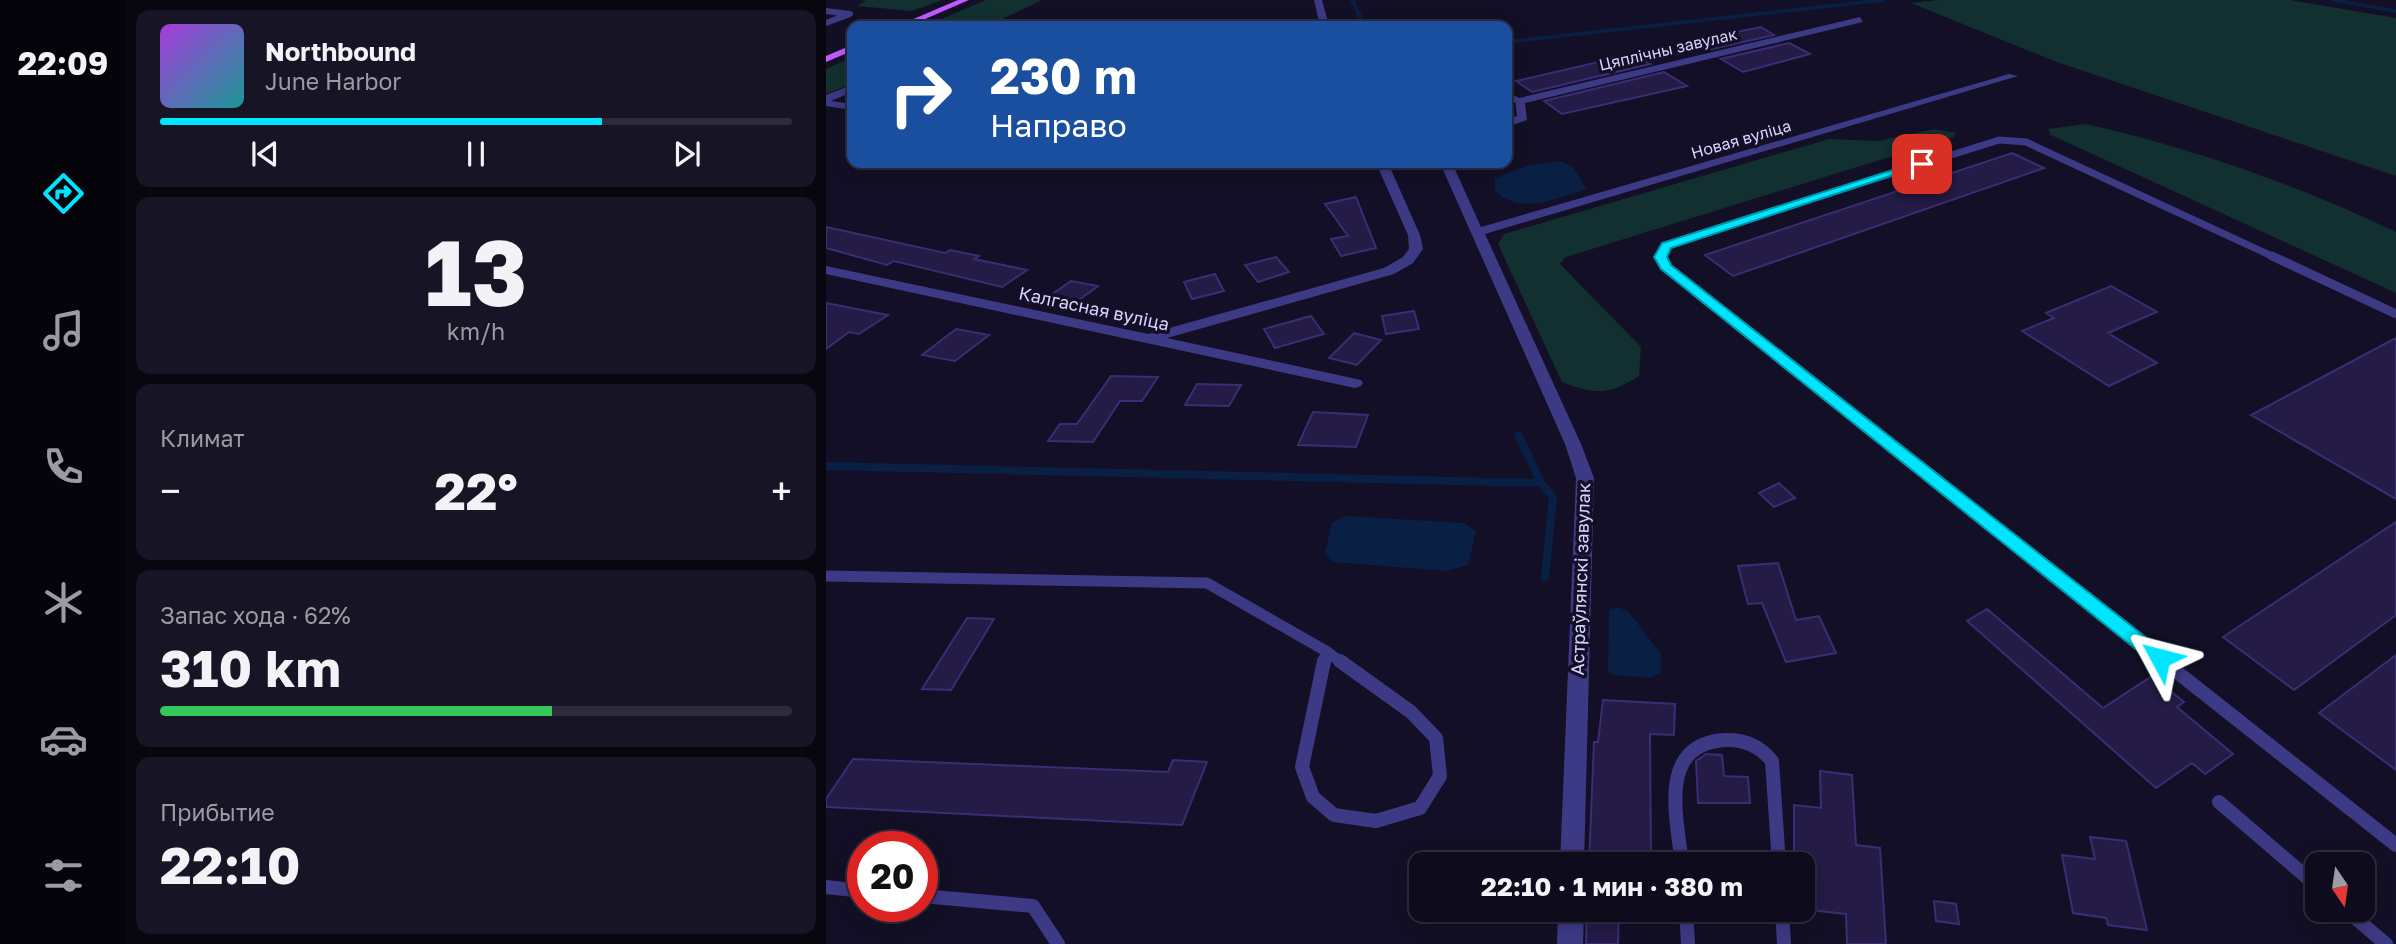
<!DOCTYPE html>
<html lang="ru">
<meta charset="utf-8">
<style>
body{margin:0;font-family:"Golos Text",sans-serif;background:#171425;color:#f1f3f6;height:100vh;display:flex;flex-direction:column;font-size:26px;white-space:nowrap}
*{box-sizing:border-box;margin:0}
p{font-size:23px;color:#9b9ba3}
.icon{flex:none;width:38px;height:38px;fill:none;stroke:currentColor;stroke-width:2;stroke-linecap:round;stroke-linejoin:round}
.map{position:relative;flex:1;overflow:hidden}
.drawer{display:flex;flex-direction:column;gap:10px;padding:10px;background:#08060f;width:700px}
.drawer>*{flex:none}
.top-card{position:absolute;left:21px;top:21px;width:665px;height:147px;border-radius:14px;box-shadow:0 4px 18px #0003,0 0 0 2px #2e2b3b;background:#1a4fa0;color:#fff;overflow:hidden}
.needle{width:46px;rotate:167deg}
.controls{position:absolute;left:1479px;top:852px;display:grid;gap:14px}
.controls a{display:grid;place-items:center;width:70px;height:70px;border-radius:14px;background:#0e0b1c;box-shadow:0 4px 18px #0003,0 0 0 2px #2e2b3b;font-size:35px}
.speed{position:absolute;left:21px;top:831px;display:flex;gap:14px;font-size:35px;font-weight:700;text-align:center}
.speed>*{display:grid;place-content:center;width:91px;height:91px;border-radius:50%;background:#0e0b1c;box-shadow:0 4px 18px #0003,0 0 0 2px #2e2b3b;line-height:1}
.speed .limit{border:10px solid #d22;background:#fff;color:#111}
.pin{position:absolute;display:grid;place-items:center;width:60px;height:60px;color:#fff;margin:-30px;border-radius:14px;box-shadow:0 4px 10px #0006}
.me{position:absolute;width:77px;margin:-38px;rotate:308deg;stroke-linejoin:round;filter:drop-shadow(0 0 5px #0008)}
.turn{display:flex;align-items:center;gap:24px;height:147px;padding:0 28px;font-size:32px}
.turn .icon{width:91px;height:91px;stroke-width:2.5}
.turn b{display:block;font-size:49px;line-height:60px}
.big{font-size:52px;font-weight:700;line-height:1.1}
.drawer .tile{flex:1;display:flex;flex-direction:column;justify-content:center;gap:10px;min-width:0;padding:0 24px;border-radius:14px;background:#171425}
.drawer .dial{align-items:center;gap:0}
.dial b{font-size:91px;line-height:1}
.song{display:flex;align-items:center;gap:21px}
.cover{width:84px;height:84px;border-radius:10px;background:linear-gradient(135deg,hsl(280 70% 55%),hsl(180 70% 35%))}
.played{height:7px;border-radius:4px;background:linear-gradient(90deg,#00e5ff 70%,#2e2b3b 70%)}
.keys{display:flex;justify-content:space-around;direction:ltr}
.heat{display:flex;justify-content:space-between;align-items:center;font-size:38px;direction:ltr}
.charge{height:10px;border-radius:5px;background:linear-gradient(90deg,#34c759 62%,#2e2b3b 0)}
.trip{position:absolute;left:583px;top:852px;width:406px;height:70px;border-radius:14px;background:#0e0b1c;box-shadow:0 4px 18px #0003,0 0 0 2px #2e2b3b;font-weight:700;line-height:70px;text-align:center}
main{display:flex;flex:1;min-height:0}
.dock{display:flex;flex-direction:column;width:126px;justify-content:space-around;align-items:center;background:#06040b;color:#9b9ba3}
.dock .icon{width:49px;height:49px}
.dock .active{color:#00e5ff}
.dock b{font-size:32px;color:#f1f3f6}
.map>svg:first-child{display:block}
.green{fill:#12302f}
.water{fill:#0a1f44}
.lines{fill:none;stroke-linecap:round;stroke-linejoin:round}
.stream-far2{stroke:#0a1f44;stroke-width:3.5}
.stream-far1{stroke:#0a1f44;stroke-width:6}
.stream{stroke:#0a1f44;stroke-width:8}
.building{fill:#241b47;stroke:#3b2d73;stroke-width:2}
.lane-far4{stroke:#3d3a85;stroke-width:6}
.lane-far3{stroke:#3d3a85;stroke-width:7}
.lane-far2{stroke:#3d3a85;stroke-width:9}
.lane-far1{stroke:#3d3a85;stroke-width:11}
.lane{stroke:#3d3a85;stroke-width:14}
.street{fill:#3d3a85;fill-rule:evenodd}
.primary{fill:#c25bff;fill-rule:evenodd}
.route{fill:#00e5ff;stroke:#0095a6;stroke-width:2}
.labels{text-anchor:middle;stroke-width:7;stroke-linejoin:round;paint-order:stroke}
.far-street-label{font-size:16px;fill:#d9d4ff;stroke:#130f26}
.street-label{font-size:18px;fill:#d9d4ff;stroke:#130f26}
</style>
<main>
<nav class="dock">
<b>22:09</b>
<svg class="icon active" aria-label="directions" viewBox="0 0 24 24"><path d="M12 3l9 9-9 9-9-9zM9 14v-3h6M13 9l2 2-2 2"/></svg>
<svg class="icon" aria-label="music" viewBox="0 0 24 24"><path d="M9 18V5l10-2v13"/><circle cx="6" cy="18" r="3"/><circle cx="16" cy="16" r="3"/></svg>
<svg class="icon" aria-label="phone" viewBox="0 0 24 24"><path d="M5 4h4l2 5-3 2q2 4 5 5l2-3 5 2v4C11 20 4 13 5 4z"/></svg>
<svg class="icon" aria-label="climate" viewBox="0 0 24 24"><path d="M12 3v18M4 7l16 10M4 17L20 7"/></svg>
<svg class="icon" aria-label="car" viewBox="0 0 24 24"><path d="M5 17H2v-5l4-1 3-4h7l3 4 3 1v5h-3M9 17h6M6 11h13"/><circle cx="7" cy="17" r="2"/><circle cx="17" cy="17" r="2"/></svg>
<svg class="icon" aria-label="filters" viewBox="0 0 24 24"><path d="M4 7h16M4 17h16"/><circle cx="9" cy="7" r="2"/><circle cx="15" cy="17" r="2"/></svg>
</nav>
<section class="drawer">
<div class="tile">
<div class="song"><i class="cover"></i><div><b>Northbound</b><p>June Harbor</p></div></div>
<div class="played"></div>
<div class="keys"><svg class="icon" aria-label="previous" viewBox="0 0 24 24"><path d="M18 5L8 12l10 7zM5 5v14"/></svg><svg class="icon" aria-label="pause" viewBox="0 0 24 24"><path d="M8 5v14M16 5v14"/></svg><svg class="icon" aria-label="next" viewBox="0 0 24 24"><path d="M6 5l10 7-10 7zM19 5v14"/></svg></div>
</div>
<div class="tile dial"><b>13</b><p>km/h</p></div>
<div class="tile"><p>Климат</p>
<div class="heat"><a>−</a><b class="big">22°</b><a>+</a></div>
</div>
<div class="tile"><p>Запас хода · 62%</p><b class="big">310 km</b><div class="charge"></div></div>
<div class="tile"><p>Прибытие</p><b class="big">22:10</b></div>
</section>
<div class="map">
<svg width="1570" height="944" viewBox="0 0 1570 944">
<rect width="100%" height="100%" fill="#130f26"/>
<path class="green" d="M34 0H116L86 11 31 6 40 1Z
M160 0H216L162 26H99Z
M1113 0H1464L1570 18V176L1228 61 1085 3Z
M26 57V84L0 94V69Z
M1260 124C1366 148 1472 185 1570 232V293L1225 135 1222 129Z
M1108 129 1130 133 1128 137 740 257 734 264 815 347 813 376C783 395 769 395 736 382L672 244 678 234 1003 139 1052 141Z"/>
<path class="water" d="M735 161 747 167 761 189C731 198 695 216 669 191V178L704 165Z
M519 516 638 523 650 531 642 565 620 571 507 562 499 552 506 523Z
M791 607 802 611 835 654V672L826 678 787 675 782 671 783 610Z"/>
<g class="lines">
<path class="stream-far2" d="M526 0 539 26
M1506 0 1570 11
M681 42 1057 0"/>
<path class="stream-far1" d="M692 434 694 437"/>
<path class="stream" d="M693 436 715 483
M0 466 715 483 727 497 719 577"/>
</g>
<path class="building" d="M935 27 948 35 882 50 867 41Z
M963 43 984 54 917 72 895 59Z
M807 54 824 64 706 92 690 81Z
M838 72 861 86 736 114 718 101Z
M1186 153 1218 168 907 276 879 255Z
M530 197 550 248 515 256 505 239 522 236 499 204Z
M0 227 119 253 124 250 153 256 148 259 201 270 176 287 68 261 61 265 0 248Z
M450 257 463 272 432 282 419 265Z
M389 274 398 291 366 299 358 282Z
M245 281 272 286 246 305 219 299Z
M1285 286 1331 312 1282 333 1331 363 1283 386 1196 331 1228 318 1220 313Z
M0 303 62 315 33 334 23 332 0 349Z
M588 311 593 329 560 334 556 316Z
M485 316 498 334 449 348 438 329Z
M130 329 163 335 129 361 96 355Z
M528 333 555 340 531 365 503 358Z
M1570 338V499L1425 415Z
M285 376 332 377 316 401H294L267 442 222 441 234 424H251Z
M371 384 415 385 403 406 359 405Z
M487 412 542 415 530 447 472 445Z
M953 483 969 498 948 507 933 493Z
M1570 522V615L1468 690 1397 637Z
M952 563 970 620 993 616 1010 653 960 662 936 603 922 604 912 566Z
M1161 609 1277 708 1326 676 1358 702 1351 707 1407 754 1379 774 1366 763 1330 788 1141 621Z
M141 618 168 619 125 690 96 689Z
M1570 655V770L1493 713Z
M777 700 849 704 848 735 824 734 825 864H763L768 742H772Z
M880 754 896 755 898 776 922 777 924 803H872L870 761Z
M27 759 342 772 347 760 381 762 356 825 0 807V799Z
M994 771 1026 775 1030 845 1054 848 1060 944H1021L1020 914 976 909V864H968V805L995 808Z
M1264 837 1300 841 1321 930 1282 925 1280 918 1247 913 1236 855 1269 859Z
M1108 901 1130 904 1133 924 1110 921Z
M761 910H793L792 944H760Z"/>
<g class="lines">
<path class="lane-far4" d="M0 11 24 14 0 23
M681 96 693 101"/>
<path class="lane-far3" d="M835 258 840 245 1173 140 1200 142 1450 258"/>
<path class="lane-far2" d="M835 256 840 267 1055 437
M1446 256 1570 314"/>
<path class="lane-far1" d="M1053 436 1340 663
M0 576 381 583 500 651
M500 651 516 663
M498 663 500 651"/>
<path class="lane" d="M498 661 476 767 487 797 508 815 550 821 594 808 614 776 610 738 585 712 514 661
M1337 661 1570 845
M1393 802 1491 886
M856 864C851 818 831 745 898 740 918 739 934 746 946 761L953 864
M0 887 37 891
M96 896 207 906 232 944
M860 910 862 944
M956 910 958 944
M1520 910 1560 944"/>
<path class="street" d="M488 0H496L503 26H494Z
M1034 17 1037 22 699 103 701 120 681 127V120L691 116 689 99Z
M1183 74 1192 76 659 234 755 444 768 478 758 864H734L750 478 739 444 614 163H626L655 227Z
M26 85V92L5 101 26 104V110L0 106V95Z
M346 163H362L356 166Z
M550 163H562L594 235 597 249 587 263 568 274 341 338 535 380 537 383 535 386 529 388 0 274V266L322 334 558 268 577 257 583 249 582 235Z
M732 910H758L757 944H731Z"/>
<path class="primary" d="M132 0H143L83 26H71Z
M26 45V51L0 62V56Z"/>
</g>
<path class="route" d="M1092 162 1101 164 845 248 841 257 845 265 1340 653 1343 658 1340 663H1327L835 269 828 257 836 243Z"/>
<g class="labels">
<g class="far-street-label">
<text transform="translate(842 49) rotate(-13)" y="6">Цяплічны завулак</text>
<text transform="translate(915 139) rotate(-16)" y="6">Новая вуліца</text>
</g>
<g class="street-label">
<text transform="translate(268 309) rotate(12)" y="6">Калгасная вуліца</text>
<text transform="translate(755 579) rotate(-88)" y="6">Астраўлянскі завулак</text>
</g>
</g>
</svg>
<div class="controls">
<a><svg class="needle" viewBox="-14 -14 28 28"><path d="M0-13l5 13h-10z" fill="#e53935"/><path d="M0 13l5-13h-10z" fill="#9b9ba3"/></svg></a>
</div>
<div class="speed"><div class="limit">20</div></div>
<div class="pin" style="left:1096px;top:164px;background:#d93025"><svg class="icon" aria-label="arrive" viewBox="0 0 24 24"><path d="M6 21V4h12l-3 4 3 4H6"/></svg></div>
<svg class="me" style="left:1334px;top:658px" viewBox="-20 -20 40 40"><path d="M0-17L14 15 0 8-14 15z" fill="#00e5ff" stroke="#fff" stroke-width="4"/></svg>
<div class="trip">22:10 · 1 мин · 380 m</div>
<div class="top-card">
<div class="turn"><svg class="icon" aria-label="right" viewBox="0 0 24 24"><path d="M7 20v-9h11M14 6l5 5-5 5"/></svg><div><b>230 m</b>Направо</div></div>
</div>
</div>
</main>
